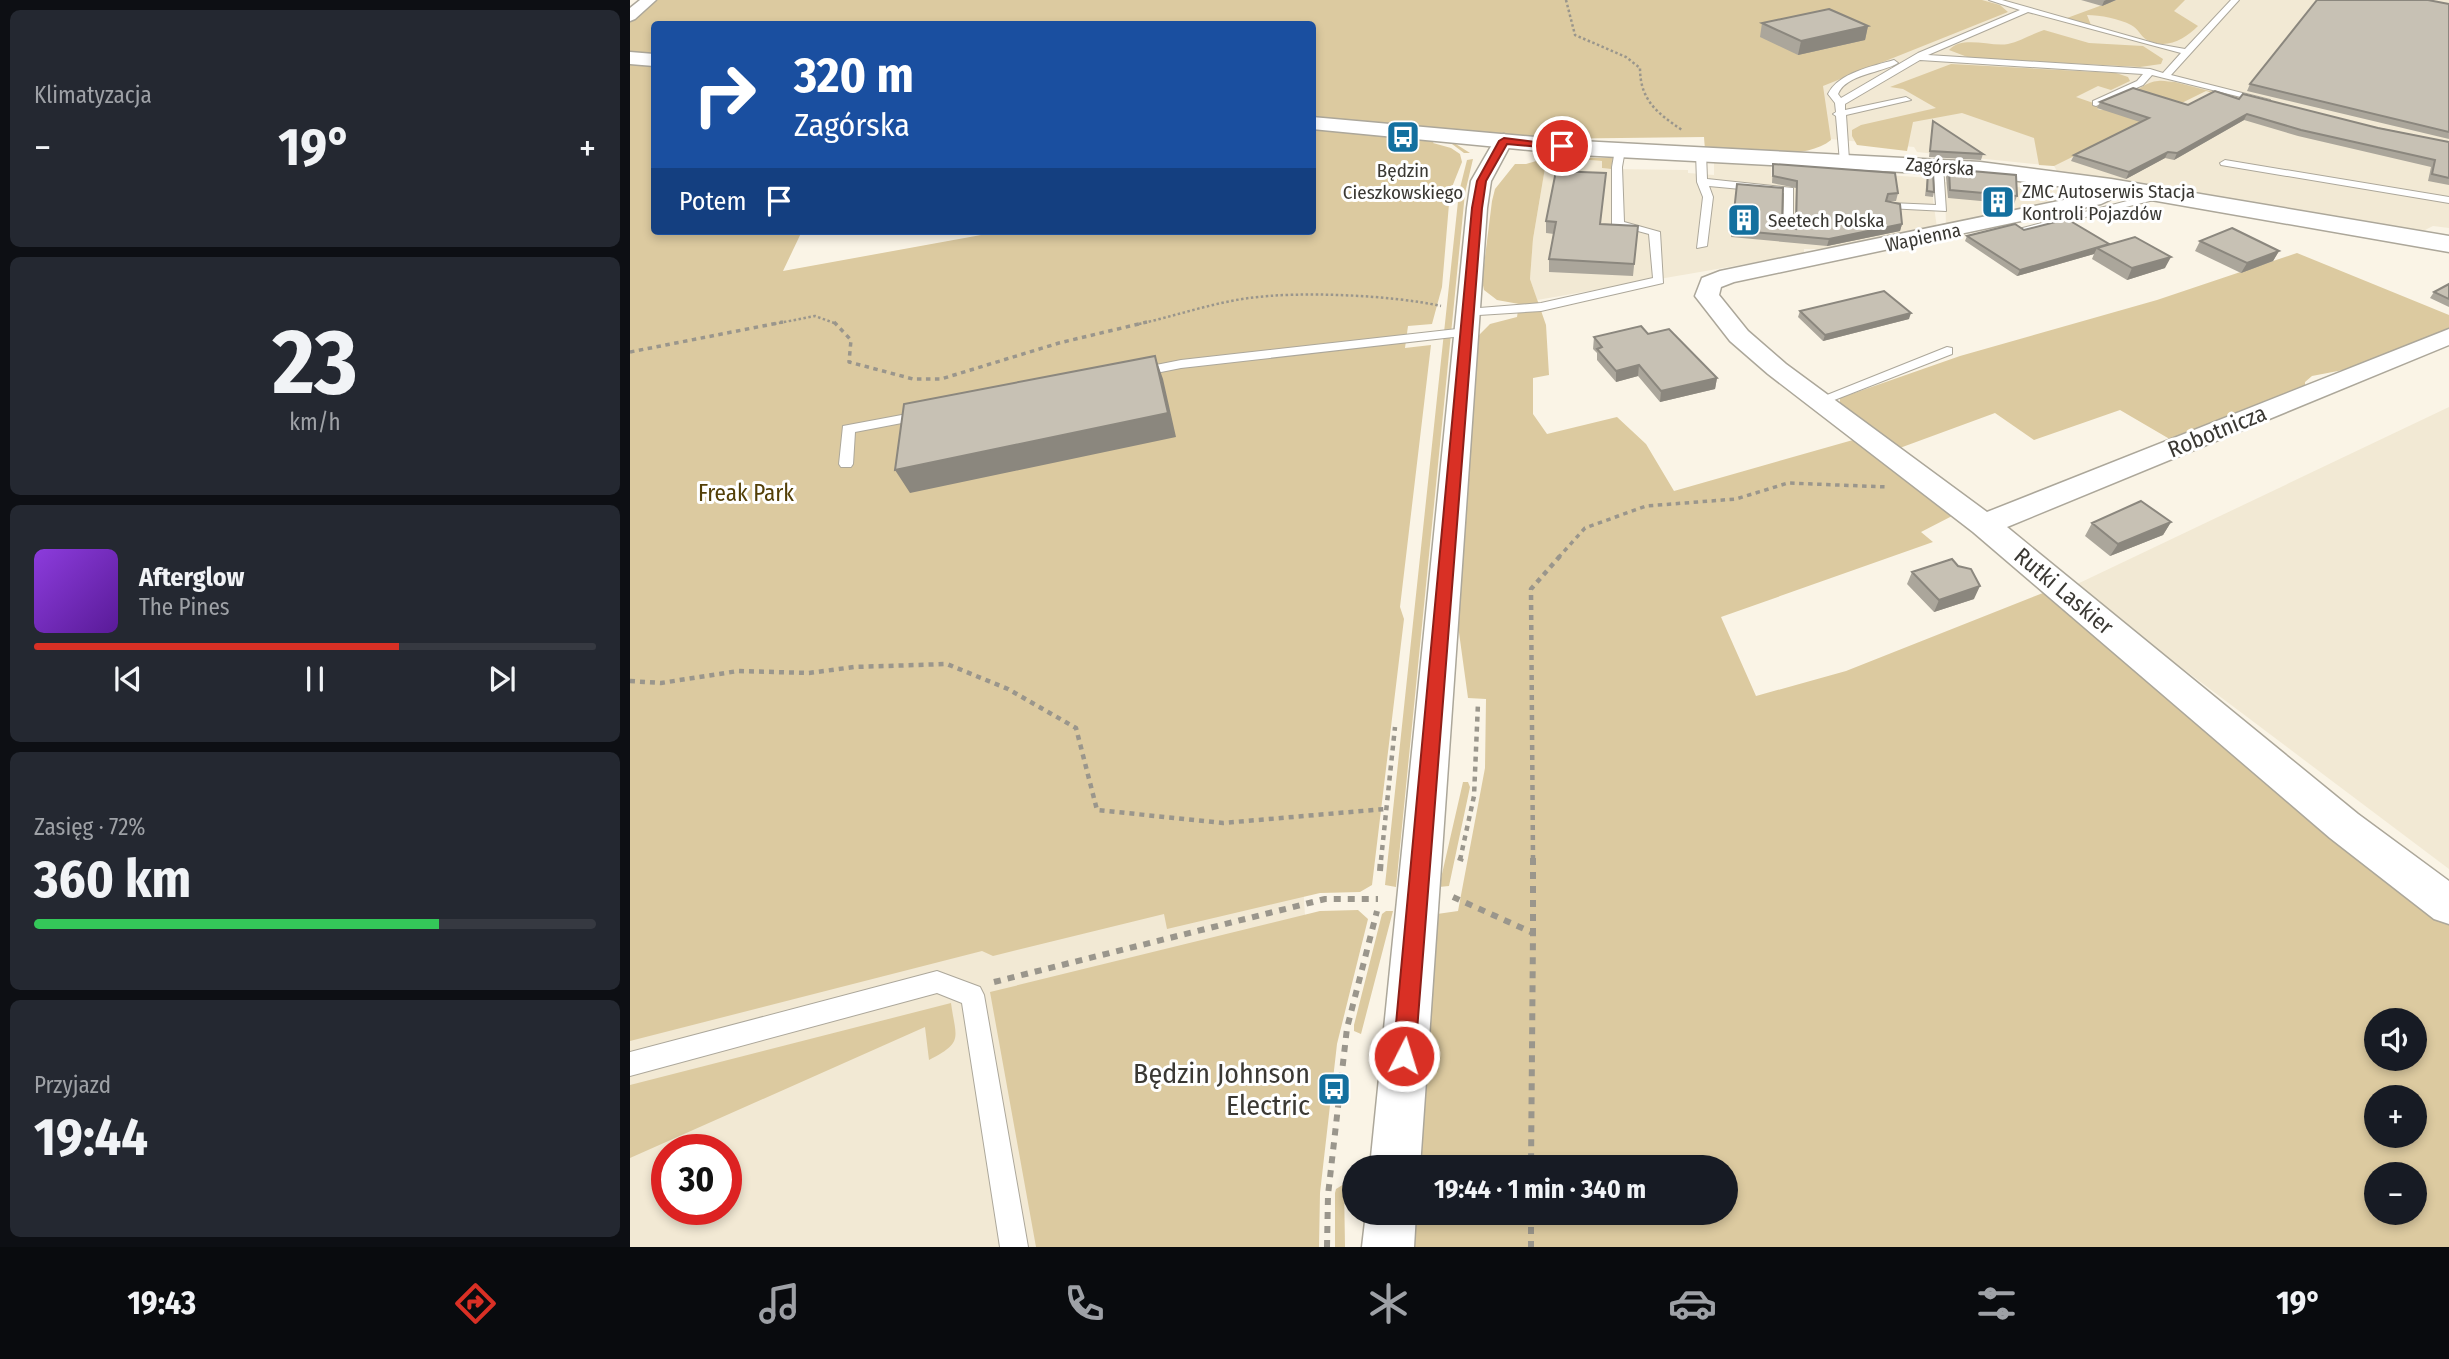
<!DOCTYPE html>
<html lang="pl">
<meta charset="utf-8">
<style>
body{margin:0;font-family:"Fira Sans Condensed",sans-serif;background:#242831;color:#f1f3f6;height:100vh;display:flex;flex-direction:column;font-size:26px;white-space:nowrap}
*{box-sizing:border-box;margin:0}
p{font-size:23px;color:#9ea1a6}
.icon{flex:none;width:38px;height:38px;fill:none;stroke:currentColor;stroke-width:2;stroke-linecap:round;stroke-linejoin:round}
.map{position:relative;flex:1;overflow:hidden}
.sheet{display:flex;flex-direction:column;gap:10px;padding:10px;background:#0d0f14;width:630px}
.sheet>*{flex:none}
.hud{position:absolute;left:21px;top:21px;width:665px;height:214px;border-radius:7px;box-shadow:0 4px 10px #0003;background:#1a4fa0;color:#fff;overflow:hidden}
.fabs{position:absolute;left:1734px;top:1008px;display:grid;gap:14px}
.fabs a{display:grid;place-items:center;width:63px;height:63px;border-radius:50%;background:#171b24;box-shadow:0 4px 10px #0003;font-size:35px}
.speed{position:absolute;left:21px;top:1134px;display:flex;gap:14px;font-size:35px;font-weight:700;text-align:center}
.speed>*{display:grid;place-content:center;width:91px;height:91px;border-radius:50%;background:#171b24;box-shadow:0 4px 10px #0003;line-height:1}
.speed .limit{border:10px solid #d22;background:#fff;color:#111}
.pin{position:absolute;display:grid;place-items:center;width:60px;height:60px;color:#fff;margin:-30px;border:4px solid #fff;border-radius:50%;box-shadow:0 2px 7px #0007}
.me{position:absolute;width:77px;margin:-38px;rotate:5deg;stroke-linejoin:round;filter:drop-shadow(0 0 5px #0008)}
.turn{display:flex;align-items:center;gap:24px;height:147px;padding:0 28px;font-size:32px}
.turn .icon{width:91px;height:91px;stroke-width:2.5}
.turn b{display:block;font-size:49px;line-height:60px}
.then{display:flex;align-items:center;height:66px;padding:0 28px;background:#0003;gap:14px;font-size:26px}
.big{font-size:52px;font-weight:700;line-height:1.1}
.sheet .card{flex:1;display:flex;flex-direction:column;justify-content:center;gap:10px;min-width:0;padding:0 24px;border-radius:10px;background:#242831}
.sheet .dial{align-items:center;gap:0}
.dial b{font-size:91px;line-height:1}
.song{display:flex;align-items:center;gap:21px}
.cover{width:84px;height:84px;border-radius:10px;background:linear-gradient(135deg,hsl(270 70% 55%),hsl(270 70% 35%))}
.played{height:7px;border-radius:4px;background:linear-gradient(90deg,#d93025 65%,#363941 65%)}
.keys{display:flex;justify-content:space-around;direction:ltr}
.heat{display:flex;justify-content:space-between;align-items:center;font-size:38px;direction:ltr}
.charge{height:10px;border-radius:5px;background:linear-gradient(90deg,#34c759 72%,#363941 0)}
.trip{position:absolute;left:712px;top:1155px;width:396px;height:70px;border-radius:35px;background:#171b24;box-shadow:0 4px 10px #0003;font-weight:700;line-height:70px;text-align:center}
.menu{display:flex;height:112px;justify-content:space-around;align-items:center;background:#090b0e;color:#9ea1a6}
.menu .icon{width:49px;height:49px}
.menu .on{color:#d93025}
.menu b{font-size:32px;color:#f1f3f6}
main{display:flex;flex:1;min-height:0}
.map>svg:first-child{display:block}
.built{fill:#f2e9d4;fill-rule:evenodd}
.green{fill:#dccaa0;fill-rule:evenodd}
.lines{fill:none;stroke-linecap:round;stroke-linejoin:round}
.lane-casing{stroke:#aca79a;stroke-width:2}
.street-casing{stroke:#aca79a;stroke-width:3}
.secondary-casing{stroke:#aca79a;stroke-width:3}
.path-far3{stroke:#9a968c;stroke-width:2.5;stroke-dasharray:2.5 2.5;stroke-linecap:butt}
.path-far2{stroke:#9a968c;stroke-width:3.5;stroke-dasharray:4.5 4.5;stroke-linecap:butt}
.path-far1{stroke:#9a968c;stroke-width:4.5;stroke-dasharray:5 5;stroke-linecap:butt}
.path{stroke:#9a968c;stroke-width:6;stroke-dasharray:7 7;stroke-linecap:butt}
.lane{fill:#fff;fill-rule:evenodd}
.street{fill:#fff;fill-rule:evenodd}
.secondary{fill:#fff;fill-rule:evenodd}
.wall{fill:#aba69b}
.shaded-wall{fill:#8b877e}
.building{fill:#c7c1b4;stroke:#8b877e;stroke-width:2}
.route{fill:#d93025;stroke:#8d1f18;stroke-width:2}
.labels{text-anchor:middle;stroke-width:6;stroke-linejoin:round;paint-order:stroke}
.far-street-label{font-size:19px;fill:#3a3833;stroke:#fff}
.far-poi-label{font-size:19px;fill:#3a3833;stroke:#fff;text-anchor:start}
.street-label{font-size:23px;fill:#3a3833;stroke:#fff}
.park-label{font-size:23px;fill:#533f07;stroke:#fff}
.near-poi-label{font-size:28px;fill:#3a3833;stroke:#fff;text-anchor:end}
</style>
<main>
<section class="sheet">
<div class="card"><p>Klimatyzacja</p>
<div class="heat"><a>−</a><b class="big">19°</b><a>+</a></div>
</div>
<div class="card dial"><b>23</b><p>km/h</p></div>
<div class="card">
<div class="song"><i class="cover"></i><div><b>Afterglow</b><p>The Pines</p></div></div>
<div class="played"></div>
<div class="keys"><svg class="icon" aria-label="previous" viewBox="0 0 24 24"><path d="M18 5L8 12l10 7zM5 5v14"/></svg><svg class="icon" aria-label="pause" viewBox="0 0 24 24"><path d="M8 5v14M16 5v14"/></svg><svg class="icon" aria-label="next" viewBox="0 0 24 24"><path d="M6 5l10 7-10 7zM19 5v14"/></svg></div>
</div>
<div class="card"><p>Zasięg · 72%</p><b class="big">360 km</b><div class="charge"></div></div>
<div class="card"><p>Przyjazd</p><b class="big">19:44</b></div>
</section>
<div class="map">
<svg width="1819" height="1247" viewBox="0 0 1819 1247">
<rect width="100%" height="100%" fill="#faf4e6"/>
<path class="built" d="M1330 0H1819V228L1803 226 1793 231 1427 171 1424 166 1287 152 1284 147 1200 139 1183 58Z
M947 159 972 161V168L981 169 1058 170V173L1084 175V162L1141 164V176L1164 177 1171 169 1300 178 1307 228 1200 249H1174V254L907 300 900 279 903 239 916 162Z
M1315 182 1457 192 1458 195 1316 229Z
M1819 407V869L1443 586Z
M671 853 675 915 626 1247H0V1008ZM37 1150H96V1209H37Z"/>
<path class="green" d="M23 0H1352L1370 5 1378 12 1193 86 1201 140C1174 162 1109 152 1075 150L1074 137 907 139 683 118 682 24H24V57L0 54V20Z
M1486 0H1555L1544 11 1568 26C1555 39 1537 50 1517 40 1511 37 1508 28 1501 25 1490 19 1470 15 1457 15L1461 25 1437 18Z
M1414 30 1459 43 1513 46 1533 59 1531 64 1510 67 1340 58 1319 50C1332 35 1360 47 1378 44 1390 41 1402 34 1414 30Z
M0 63 24 66V231H172L153 271 373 231H682L683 128 821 141 840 153H834L822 144 805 140 803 143 821 148 830 154 832 162 820 192 812 287 802 324 778 326 775 348 801 345 770 607 774 619 742 885 730 892 690 893 537 929 534 914 363 956 352 951 0 1041Z
M1321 64 1486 73 1498 77 1500 81 1481 90 1468 86 1446 97 1472 106 1467 109C1489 116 1504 83 1528 81 1533 80 1540 82 1545 82L1819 153 1721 132 1576 91 1424 166 1409 165 1404 138 1332 113 1283 122 1277 151 1227 145 1222 136V130L1231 125 1306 108 1273 89 1260 87Z
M920 157 983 158 981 169 972 168V161L947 159 916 162 903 239 900 279 916 325 919 375 903 378V414L917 434 987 417 1016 444 1044 491 1230 438 1324 515 1291 532 1303 542 1091 617 1126 696 1216 671 1418 591 1819 921V1247H784L786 1213H1096V1167H789L807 914 828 911 855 768 856 699 838 698 827 618 849 335 860 324 887 317 889 304 867 300 854 290 852 281 862 201 865 189 885 164H896ZM1746 1020H1785V1059H1746ZM1746 1097H1785V1136H1746ZM1746 1174H1785V1213H1746Z
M843 159 835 193 766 887 755 885 829 192 837 160Z
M1667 253 1819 315V329L1739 365 1682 376 1675 382V389L1543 441 1490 410 1404 440 1365 413 1267 449 1210 404V398L1330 356 1527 300Z
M833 782H838L840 787 819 886 809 887Z
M728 910 738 919 707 1044 690 1193 689 1247H406L360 992 690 911Z
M756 911H763L731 1034 724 1031V1025L752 914Z
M321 1003C326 1039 334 1042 299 1060L295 1027 0 1158V1085Z
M714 1184 715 1247H705V1193L706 1189Z"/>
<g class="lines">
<defs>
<path id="lane" d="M1359 0H1372L1527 44 1555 49 1601 0H1609L1541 75 1640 100 1635 103 1522 75 1513 85 1466 106 1463 105V101L1507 81 1513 74 1290 60 1215 104V110L1276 97 1281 100 1216 115 1219 160 1210 162 1206 116 1203 114 1206 112 1205 103 1198 94C1208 73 1243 66 1264 60L1268 63C1252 73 1216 74 1208 94L1211 98 1288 53 1390 10ZM1398 12 1551 53 1533 73 1520 69 1298 55Z
M990 147 995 150 992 167 994 222 1030 232 1033 283 911 311 833 316V310L837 309 911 303 1023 278 1019 234 982 224V167L985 150Z
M1071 150 1076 153 1077 179 1163 188V234L1153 232 1154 193 1079 186 1083 197 1077 246 1067 248 1073 197 1067 182 1066 153Z
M1595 160 1819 197V203L1591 165 1590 163Z
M1308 162 1313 165 1316 211 1257 208V204L1261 203 1306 205 1303 165Z
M1532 192 1537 195 1536 197 1391 233 1385 230Z
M836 328 841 329V335L551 368 506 377 499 373 501 370 551 360Z
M1317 347 1322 348V354L1194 404H1184L1182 401Z
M293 411 298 412V418L225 432 223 464 221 467H211L209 464 213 426Z
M307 971 350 987 354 995 398 1247H370L332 1003 307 993 0 1076V1052Z"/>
<path id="street" d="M10 0H26L5 19 0 21V8Z
M874 134 883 140 861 181 857 208 790 1167H740L837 208 841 181 867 136Z
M1481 180 1488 182 1491 186 1484 198 1471 204 1104 282 1091 287 1089 295 1118 331 1156 364 1357 512 1819 329V345L1377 527 1728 814 1819 881V924L1804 919 1700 838 1343 532 1138 374 1100 341 1065 296 1072 278 1090 271 1458 195 1469 190 1474 182Z
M736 1213H786L784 1247H732Z"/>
<path id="secondary" d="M0 52 24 54V66L0 64Z
M682 117 950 141 1350 162 1481 179 1819 236V252L1481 193 1350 176 950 155 682 129Z"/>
</defs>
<use href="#lane" class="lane-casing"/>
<use href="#street" class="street-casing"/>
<use href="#secondary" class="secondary-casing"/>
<path class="path-far3" d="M936 0 945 35 996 57 1010 68C1010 100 1027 113 1052 130
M144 324 185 316 207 324
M509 324C545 316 582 303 619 298 670 291 761 295 811 306"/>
<path class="path-far2" d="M204 322 221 340 219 362 283 379H311L429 343 517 322
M0 352 153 322
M928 558 955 528 1016 506 1106 499 1158 483 1258 487"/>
<path class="path-far1" d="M0 681 31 683 108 671 179 673 224 667 317 664 378 689 446 728 467 810 593 823 755 809
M751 860 765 727
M830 860 844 796 848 703
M903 860 901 589 930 556"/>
<path class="path" d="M903 858V933
M830 861 831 858
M750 871 751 858
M823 897 903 933 901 1167
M364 982 695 899H748
M901 1213V1247
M697 1247 698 1195 717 1028 747 911"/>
<use href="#lane" class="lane"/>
<use href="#street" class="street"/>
<use href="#secondary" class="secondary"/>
</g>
<path class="wall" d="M1451 0H1486L1472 6Z
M1819 4V139L1617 91 1620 84Z
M1132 23 1238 26 1235 40 1168 55 1130 37Z
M1609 99 1819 142V185L1798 181 1801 167 1668 136 1614 120 1544 160 1535 158 1496 179 1441 161 1444 155 1510 122 1467 108 1470 102 1558 105Z
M1303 121 1353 154 1351 160 1299 157Z
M1143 164 1268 193 1266 201H1258L1272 224 1270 231 1197 246 1101 237 1107 184 1152 225 1165 228 1166 188 1142 183Z
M1319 169 1387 196 1384 204 1318 198 1316 177Z
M1298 170 1304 192 1303 197 1295 196Z
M976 173 970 224 1008 226 1003 276 919 272V259L924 234 916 233V221Z
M1394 230 1479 244 1535 268 1497 280 1462 259 1464 254 1387 276 1335 241 1337 236Z
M1570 241 1649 251 1643 261 1611 273 1565 251Z
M1819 284V307L1800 298 1804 292Z
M1170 311 1279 319 1193 341 1168 317Z
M1018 334 1087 378 1085 389 1030 402 1008 376 986 382 967 360V353L963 349 964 337Z
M1541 522 1533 535 1480 556 1455 536 1462 523Z
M1282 572 1344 599 1304 612 1277 584Z"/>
<path class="shaded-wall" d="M1476 0H1486L1472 6 1474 1Z
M1238 26 1235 40 1168 55 1171 41Z
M1617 114 1614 120 1544 160 1547 153Z
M1538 152 1535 158 1496 179 1499 172Z
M1272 224 1270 231 1197 246 1199 239Z
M1467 248 1464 254 1387 276 1390 270Z
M1649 251 1643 261 1611 273 1617 263Z
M1541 257 1535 268 1497 280 1502 268Z
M1281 313 1279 319 1193 341 1195 335Z
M525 356 533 379 546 437 280 493 265 470Z
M1009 365 1008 376 986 382V371Z
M1087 378 1085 389 1030 402 1031 391Z
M1541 522 1533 535 1480 556 1488 544Z
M1350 586 1344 599 1304 612 1309 600Z"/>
<path class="building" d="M1687 0H1798L1819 4V132L1620 84Z
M1199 9 1238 26 1171 41 1132 23Z
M1503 88 1558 105 1585 91 1609 99 1613 94 1748 128 1819 142V178L1802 174 1805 160 1671 130 1617 114 1547 153 1538 152 1499 172 1444 155 1519 118 1470 102Z
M1303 121 1353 154 1300 151Z
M1143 164 1265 173 1268 193 1258 194 1256 201 1270 204 1272 224 1199 239 1102 230 1107 184 1153 188 1152 225 1166 229 1167 181 1143 176Z
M1319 169 1386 175 1387 196 1320 190Z
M1298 170 1303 171 1304 192 1297 191Z
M926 171 976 173 970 224 1008 226 1004 264 919 259 926 222 916 221Z
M1437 219 1479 244 1390 270 1337 236 1385 224 1394 230Z
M1602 228 1649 251 1617 263 1570 241Z
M1505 237 1541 257 1502 268 1467 248Z
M1819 284V299L1804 292Z
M1254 291 1281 313 1195 335 1170 311Z
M1011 326 1018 334 1039 329 1087 378 1031 391 1009 365 986 371 967 349 972 347 964 337Z
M525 356 538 413 265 470 274 404Z
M1511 501 1541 522 1488 544 1462 523Z
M1322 559 1328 566 1341 569 1350 586 1309 600 1282 572Z"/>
<path class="route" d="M874 138 936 146 932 149 877 144 856 181 852 208 785 1056 782 1064 774 1067 767 1064 763 1056 842 208 847 181 869 141Z"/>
<defs>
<symbol id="bus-square" viewBox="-11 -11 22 22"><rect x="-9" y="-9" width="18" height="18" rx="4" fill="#14709f" stroke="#fff"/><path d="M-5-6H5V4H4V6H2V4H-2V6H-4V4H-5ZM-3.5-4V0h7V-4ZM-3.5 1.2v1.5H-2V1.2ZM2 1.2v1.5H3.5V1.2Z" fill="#fff"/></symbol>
<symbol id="building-square" viewBox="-11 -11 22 22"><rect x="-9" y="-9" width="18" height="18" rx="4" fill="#14709f" stroke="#fff"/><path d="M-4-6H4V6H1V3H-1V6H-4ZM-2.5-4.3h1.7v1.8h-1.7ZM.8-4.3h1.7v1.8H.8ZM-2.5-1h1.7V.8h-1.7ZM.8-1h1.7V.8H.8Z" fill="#fff"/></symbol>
</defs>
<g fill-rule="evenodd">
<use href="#bus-square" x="754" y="118" width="38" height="38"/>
<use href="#building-square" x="1349" y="183" width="38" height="38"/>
<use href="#building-square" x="1095" y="201" width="38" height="38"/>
<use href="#bus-square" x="685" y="1070" width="38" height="38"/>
</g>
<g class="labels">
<g class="far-street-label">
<text transform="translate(1310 166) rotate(4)" y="7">Zagórska</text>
<text transform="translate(1293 237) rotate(-12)" y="7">Wapienna</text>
</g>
<g class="far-poi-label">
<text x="773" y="177" text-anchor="middle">Będzin<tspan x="773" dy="22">Cieszkowskiego</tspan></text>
<text x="1392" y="198">ZMC Autoserwis Stacja<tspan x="1392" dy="22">Kontroli Pojazdów</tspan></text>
<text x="1138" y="227">Seetech Polska</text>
</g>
<g class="street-label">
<text transform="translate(1587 431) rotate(-22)" y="8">Robotnicza</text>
<text transform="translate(1434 591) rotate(40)" y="8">Rutki Laskier</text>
</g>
<g class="park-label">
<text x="116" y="501">Freak Park</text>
</g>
<g class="near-poi-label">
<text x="680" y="1083">Będzin Johnson<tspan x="680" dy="32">Electric</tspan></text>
</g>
</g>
</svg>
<div class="fabs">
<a><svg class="icon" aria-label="sound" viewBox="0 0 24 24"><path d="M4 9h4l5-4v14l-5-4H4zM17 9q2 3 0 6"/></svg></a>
<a>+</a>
<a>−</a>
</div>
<div class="speed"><div class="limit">30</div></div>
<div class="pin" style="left:932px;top:146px;background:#d93025"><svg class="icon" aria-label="arrive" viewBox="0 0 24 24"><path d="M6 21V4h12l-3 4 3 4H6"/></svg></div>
<svg class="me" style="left:774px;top:1056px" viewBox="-20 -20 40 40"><circle r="17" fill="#d93025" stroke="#fff" stroke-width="3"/><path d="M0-11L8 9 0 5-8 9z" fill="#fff"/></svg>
<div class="trip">19:44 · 1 min · 340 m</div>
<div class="hud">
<div class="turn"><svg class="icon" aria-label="right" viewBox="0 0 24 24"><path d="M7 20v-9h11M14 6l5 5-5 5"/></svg><div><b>320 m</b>Zagórska</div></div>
<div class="then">Potem<svg class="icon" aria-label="arrive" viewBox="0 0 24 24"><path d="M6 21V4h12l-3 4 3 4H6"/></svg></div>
</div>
</div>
</main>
<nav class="menu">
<b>19:43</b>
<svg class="icon on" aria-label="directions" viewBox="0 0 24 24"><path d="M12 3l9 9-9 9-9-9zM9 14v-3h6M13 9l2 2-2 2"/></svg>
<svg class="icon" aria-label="music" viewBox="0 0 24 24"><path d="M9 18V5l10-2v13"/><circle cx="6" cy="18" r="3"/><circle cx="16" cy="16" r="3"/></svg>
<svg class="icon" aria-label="phone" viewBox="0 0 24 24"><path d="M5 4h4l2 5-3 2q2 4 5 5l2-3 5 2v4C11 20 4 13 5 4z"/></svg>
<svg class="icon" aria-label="climate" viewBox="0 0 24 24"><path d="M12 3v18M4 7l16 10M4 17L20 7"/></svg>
<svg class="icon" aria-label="car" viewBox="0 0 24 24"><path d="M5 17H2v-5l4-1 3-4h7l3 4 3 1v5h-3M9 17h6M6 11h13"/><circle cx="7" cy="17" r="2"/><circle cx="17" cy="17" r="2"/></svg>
<svg class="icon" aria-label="filters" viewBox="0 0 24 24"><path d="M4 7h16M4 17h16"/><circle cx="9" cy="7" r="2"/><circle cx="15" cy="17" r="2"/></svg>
<b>19°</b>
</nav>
